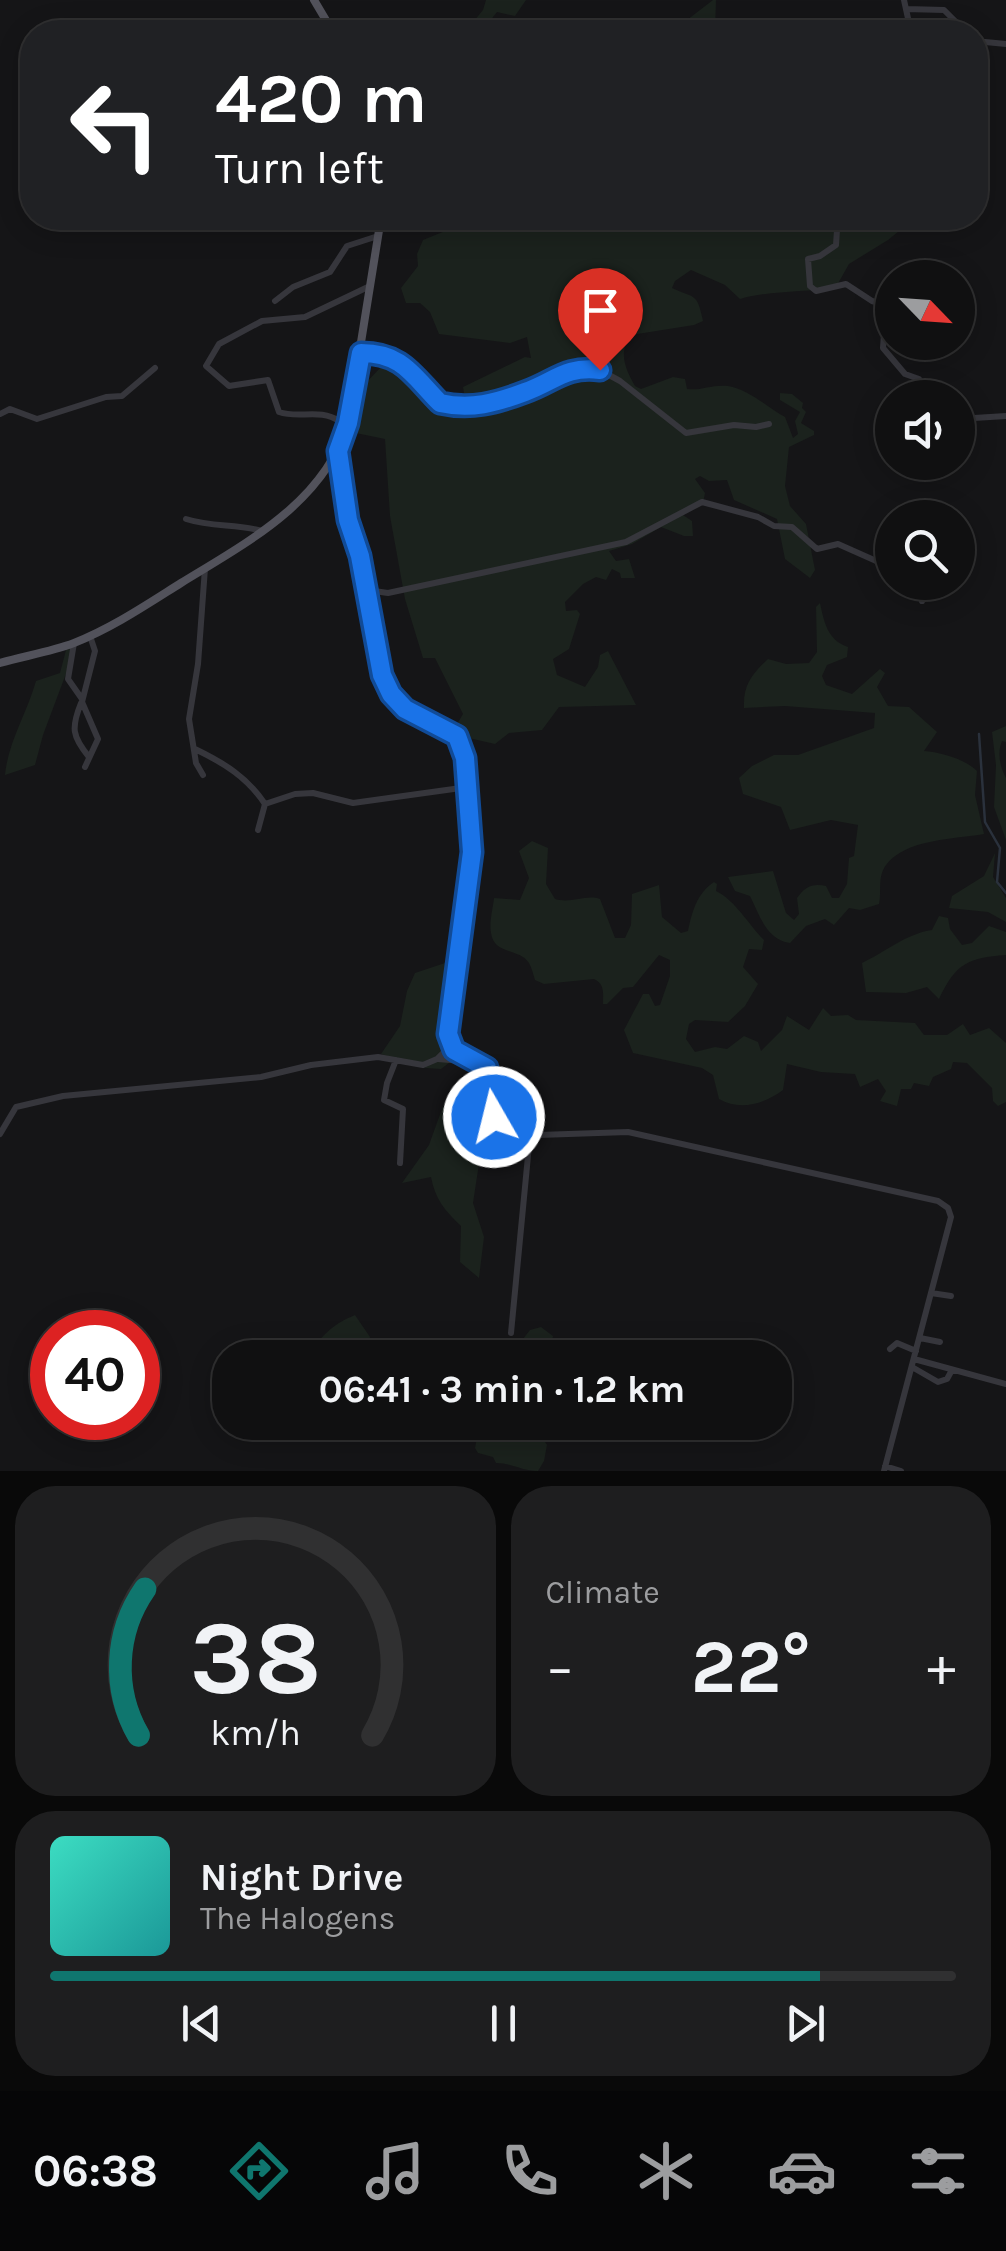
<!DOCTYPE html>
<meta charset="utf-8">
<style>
body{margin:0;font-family:Karla,sans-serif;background:#1e1e1f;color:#f1f3f6;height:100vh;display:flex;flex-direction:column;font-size:38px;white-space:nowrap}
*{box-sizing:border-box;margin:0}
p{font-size:32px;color:#9c9d9f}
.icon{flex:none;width:55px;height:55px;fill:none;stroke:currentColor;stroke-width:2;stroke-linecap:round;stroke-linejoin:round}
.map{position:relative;height:1471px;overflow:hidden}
.details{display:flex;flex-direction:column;gap:15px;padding:15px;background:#090909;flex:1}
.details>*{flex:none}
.guide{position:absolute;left:20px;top:20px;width:968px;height:210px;border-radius:40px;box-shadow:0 5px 25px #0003,0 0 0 2px #303031;background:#202124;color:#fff;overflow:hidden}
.needle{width:65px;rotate:115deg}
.controls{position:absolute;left:875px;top:260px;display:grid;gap:20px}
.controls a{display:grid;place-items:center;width:100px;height:100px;border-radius:50%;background:#101011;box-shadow:0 5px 25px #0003,0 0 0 2px #303031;font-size:50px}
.speed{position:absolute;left:30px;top:1310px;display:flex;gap:20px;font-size:50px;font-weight:700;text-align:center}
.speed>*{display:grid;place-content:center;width:130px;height:130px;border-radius:50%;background:#101011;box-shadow:0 5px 25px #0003,0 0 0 2px #303031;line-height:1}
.speed .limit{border:15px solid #d22;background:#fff;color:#111}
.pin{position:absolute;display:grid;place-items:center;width:85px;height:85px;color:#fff;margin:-102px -42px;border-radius:50% 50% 50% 0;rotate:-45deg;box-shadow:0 0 10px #0007}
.pin .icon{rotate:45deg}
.me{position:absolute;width:110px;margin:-55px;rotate:352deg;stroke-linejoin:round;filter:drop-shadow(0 0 8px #0008)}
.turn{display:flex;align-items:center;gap:35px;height:210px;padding:0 30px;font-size:45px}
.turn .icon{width:130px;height:130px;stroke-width:2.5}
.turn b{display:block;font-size:70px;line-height:85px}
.big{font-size:75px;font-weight:700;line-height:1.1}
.details .card{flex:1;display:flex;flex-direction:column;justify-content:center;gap:15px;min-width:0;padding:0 35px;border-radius:40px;background:#1e1e1f}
.details .dial{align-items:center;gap:0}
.dial svg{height:260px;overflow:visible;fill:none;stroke:#303031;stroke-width:7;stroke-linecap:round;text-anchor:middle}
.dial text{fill:#f1f3f6;stroke:none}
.song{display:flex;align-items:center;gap:30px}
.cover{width:120px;height:120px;border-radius:15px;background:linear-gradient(135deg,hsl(170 70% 55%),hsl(180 70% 35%))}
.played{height:10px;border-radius:5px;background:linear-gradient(90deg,#0f766e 85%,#303031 85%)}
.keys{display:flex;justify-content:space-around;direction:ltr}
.heat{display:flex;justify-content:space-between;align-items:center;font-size:55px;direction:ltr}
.details .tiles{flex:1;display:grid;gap:15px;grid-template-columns:1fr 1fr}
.card:last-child{grid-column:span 2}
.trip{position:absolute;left:212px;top:1340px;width:580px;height:100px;border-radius:40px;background:#101011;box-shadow:0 5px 25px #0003,0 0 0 2px #303031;font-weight:700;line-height:100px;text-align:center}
.menu{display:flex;height:160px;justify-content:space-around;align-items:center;background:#060607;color:#9c9d9f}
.menu .icon{width:70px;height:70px}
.menu .selected{color:#0f766e}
.menu b{font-size:45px;color:#f1f3f6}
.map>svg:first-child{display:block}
.green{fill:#1b221d}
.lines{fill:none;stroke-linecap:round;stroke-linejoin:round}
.stream{stroke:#2a313c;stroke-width:2.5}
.minor{stroke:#36363c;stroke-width:6}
.major{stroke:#52525b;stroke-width:8}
.route-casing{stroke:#114b97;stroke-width:25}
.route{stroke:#1a73e8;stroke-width:18}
</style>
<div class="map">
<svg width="1006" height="1471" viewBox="0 0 1006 1471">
<rect width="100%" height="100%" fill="#151517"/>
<path class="green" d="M486 0H526L515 16 497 12 489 22 488 32H422L447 23 469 27 483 10Z
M713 0H716L715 32H652L666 19 687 20Z
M456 218H915L888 240 849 264 836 287C804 293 771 290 740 299L725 285 691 270 675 281 672 288C694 299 697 291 703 321L694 325 631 335C618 353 625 368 635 386L641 389 673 377 685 379 687 389C700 391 713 384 728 386 748 389 767 407 785 417L793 438 798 434 795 421 800 412 780 400V393L792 394 803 403 802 408 806 412 801 423 814 431V435L789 447 785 486 790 506 806 524 815 570 810 578 785 559 777 519 734 500 727 480 709 481 700 476 695 479 705 493 703 503 683 515 692 521 693 536H684L661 527 632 544 609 551 616 561 629 559 635 578H621L620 573 612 569 606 580 596 577 583 584 565 602 566 611 577 610 580 614 569 649 553 659 557 675 585 687 598 667 600 655 608 651 636 705 559 707 542 730 509 733 495 744 460 736 454 729 463 714 435 658H423L405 599 390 516 385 439 351 432 361 388 382 366C422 367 417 410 458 408L465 399 463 387 525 357 531 358 527 337 510 343 439 334 430 312 420 303H406L401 288 418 266 417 254 423 240 450 229Z
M820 603C824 621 827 640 848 647L847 657 827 665 822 676 826 685 852 694 880 669 885 673 877 687 888 706 909 707 937 732 924 751C940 752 965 759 977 771L975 795 984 834C955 839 905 839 886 865 877 877 882 892 879 904L860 910 849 908 834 925 825 919 806 926 790 943C766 939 760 916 750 896L735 891 728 877 773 871 786 913 794 920 799 914 797 898C805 887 812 883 826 886L832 898H839L847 884 849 858 854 856 858 825 831 820 790 830 781 807 743 794 739 778 752 766 774 755H798L874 728 875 713 785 706 744 708C743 685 752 674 768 659L786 664 809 663 817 652 816 607Z
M76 647 43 735 35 765 5 775C8 742 27 713 36 681L60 673 66 650Z
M1006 726V742L1002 741C997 753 1000 767 1006 778V840L994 807 996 765 992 732Z
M532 841 548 848 546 884 555 899C571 904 586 894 600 899L615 938H625L631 925 632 894 659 885 662 917 681 933 688 931C692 912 697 893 714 882L717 884 716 891C736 901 748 924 764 940L762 950 749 949 743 967 758 984 745 1006 728 1022 695 1020 689 1024 686 1039 695 1052 715 1047 727 1049 744 1036 758 1042 761 1051 782 1030 787 1016 809 1030 823 1008 831 1016 848 1015 856 1020 915 1023 924 1035H947L963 1024 970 1035 989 1028 1006 1043V1102L998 1106 993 1101 992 1088 967 1063 953 1062 951 1069 933 1077 929 1086 914 1083 911 1089H901L897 1106 880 1101 886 1091 878 1079 860 1087 855 1074 821 1072 787 1064 783 1090C764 1104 740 1111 719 1099L713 1075 702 1068 633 1053 624 1030 643 994H649L655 1006 660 1005 670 976V960L659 955 633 987 623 988 607 1004H603C603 993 605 984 594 979L544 984 535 980C533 974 532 968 529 963 519 948 494 955 491 933 489 922 493 908 494 898L520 900 529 878 519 851Z
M995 853 993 877 1006 898V922L988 912 949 908 952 896 984 876Z
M939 916 948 918 950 929 962 945 972 943 989 926 1006 932V955C968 958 956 963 939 999L927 987 906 993 866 992 862 963C885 952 908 933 932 930Z
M451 961 443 1035 446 1046 458 1056 441 1069 426 1068 381 1054 400 1026 407 991 415 973Z
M479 1068C498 1092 476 1124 512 1140L509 1150 482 1144 473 1203 484 1237 479 1278 460 1262 461 1226C445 1211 435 1199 431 1177L402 1183 429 1145 443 1106 450 1111 451 1127 466 1140 474 1139C481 1112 468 1099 479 1068Z
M355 1315 370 1337C360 1364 333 1358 308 1357 321 1336 331 1325 355 1315Z
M541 1327 553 1336 551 1346 541 1357H509L530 1330Z
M480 1423H546L539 1433 547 1445 544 1461 538 1471C522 1471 512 1463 496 1463L493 1457 478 1453 475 1448Z"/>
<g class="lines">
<path class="stream" d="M979 734 985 822 1000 848 997 882 1006 893"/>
<path class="minor" d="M904 0 911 32
M906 9 944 10 966 32
M975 41 1006 44
M836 218 841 222 837 230 836 245 820 256 808 259 810 286 816 291 846 284 872 301 886 305 883 348 905 374 919 379 928 398
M275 301 293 287 330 272 347 246 378 236
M361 353C413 353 409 383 443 404L487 406 506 396 527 391 566 371 600 370 620 381 686 433 734 425 756 427 769 424
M0 414 10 409 37 419 106 397 122 396 155 368
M958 419 1006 416
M340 439 339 421C320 408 299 419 279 412L268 380 229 386 206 366 219 344 262 321 305 317 370 286
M338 451 344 471 348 520 361 562 385 681 405 709 454 733 464 750 473 852 448 1034 451 1045 487 1068C494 1091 485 1120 509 1136L628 1132 938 1201 948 1208 951 1217 884 1471
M186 519C214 528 235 523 262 531
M367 590 388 593 626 542 702 502 758 517 774 526 792 527 817 549 838 544 892 568
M922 601 923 582
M74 643 68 679 82 699
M81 703C71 728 72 736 89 757
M195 749C224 763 247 777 265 804
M85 767 98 739 82 702 95 651 90 636
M203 775 196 763 189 719 198 664 205 568
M258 830 265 804 295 794 313 793 353 803 468 787
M438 1059 475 1062
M396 1060 387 1083 384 1100 403 1109 400 1163
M0 1134 16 1107 63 1096 261 1077 311 1065 378 1057 423 1065 437 1059 451 1045
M931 1293 951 1296
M511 1333 530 1135
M920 1338 940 1342
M890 1349 897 1343 916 1351
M914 1359 1006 1384
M912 1367 938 1382 947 1379 952 1370
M885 1466 901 1471"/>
<path class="major" d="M314 0 333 32
M0 663C24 656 50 652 74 643 112 628 146 605 181 583 246 543 325 502 348 423L381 218"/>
</g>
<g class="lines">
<defs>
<path id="route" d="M494 1117 487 1068 454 1050 448 1034 472 852 465 758 457 736 405 709 391 694 382 675 360 556 348 520 338 451 348 423 361 353C403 353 413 376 440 403 471 410 496 403 525 392 556 381 564 366 600 370"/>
</defs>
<use href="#route" class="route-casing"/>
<use href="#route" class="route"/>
</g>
</svg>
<div class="controls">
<a><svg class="needle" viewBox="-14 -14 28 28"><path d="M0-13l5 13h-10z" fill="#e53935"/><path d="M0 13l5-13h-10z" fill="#9c9d9f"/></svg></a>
<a><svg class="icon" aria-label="sound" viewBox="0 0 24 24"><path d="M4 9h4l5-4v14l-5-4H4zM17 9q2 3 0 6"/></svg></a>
<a><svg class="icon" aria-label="search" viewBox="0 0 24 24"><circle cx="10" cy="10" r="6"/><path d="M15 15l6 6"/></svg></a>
</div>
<div class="speed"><div class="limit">40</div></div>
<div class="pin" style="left:600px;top:370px;background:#d93025"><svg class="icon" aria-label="arrive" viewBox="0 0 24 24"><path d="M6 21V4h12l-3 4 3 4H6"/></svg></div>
<svg class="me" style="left:494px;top:1117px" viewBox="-20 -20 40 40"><circle r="17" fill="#1a73e8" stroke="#fff" stroke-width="3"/><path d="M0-11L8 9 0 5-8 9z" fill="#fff"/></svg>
<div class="trip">06:41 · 3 min · 1.2 km</div>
<div class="guide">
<div class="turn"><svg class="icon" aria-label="left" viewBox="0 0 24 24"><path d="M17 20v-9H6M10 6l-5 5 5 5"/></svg><div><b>420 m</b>Turn left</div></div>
</div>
</div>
<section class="details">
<div class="tiles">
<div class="card dial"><svg viewBox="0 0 100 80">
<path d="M14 69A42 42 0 1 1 86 69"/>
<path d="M14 69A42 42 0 0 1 16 24" stroke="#0f766e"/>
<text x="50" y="56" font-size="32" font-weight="700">38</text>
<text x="50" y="72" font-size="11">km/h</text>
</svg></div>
<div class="card"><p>Climate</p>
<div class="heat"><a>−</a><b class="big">22°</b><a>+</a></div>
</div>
<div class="card">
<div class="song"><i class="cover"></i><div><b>Night Drive</b><p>The Halogens</p></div></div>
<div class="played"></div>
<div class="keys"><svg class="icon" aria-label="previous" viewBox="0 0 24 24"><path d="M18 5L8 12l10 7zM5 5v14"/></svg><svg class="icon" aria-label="pause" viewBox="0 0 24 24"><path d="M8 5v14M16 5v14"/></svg><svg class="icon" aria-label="next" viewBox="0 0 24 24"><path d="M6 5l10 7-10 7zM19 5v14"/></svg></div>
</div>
</div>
</section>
<nav class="menu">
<b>06:38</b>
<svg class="icon selected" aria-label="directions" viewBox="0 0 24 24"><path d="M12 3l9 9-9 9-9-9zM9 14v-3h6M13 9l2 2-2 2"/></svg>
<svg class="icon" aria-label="music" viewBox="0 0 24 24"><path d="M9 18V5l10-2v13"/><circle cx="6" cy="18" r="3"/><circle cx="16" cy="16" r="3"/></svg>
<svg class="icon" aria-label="phone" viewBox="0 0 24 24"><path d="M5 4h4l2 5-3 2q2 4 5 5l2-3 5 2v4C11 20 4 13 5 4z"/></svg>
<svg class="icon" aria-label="climate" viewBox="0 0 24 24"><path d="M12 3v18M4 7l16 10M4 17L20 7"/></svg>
<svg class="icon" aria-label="car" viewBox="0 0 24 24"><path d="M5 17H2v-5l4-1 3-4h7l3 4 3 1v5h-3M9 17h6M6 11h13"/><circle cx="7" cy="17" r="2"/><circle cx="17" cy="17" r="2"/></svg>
<svg class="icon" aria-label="filters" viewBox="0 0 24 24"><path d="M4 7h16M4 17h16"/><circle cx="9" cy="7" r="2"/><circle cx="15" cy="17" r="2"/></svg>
</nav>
